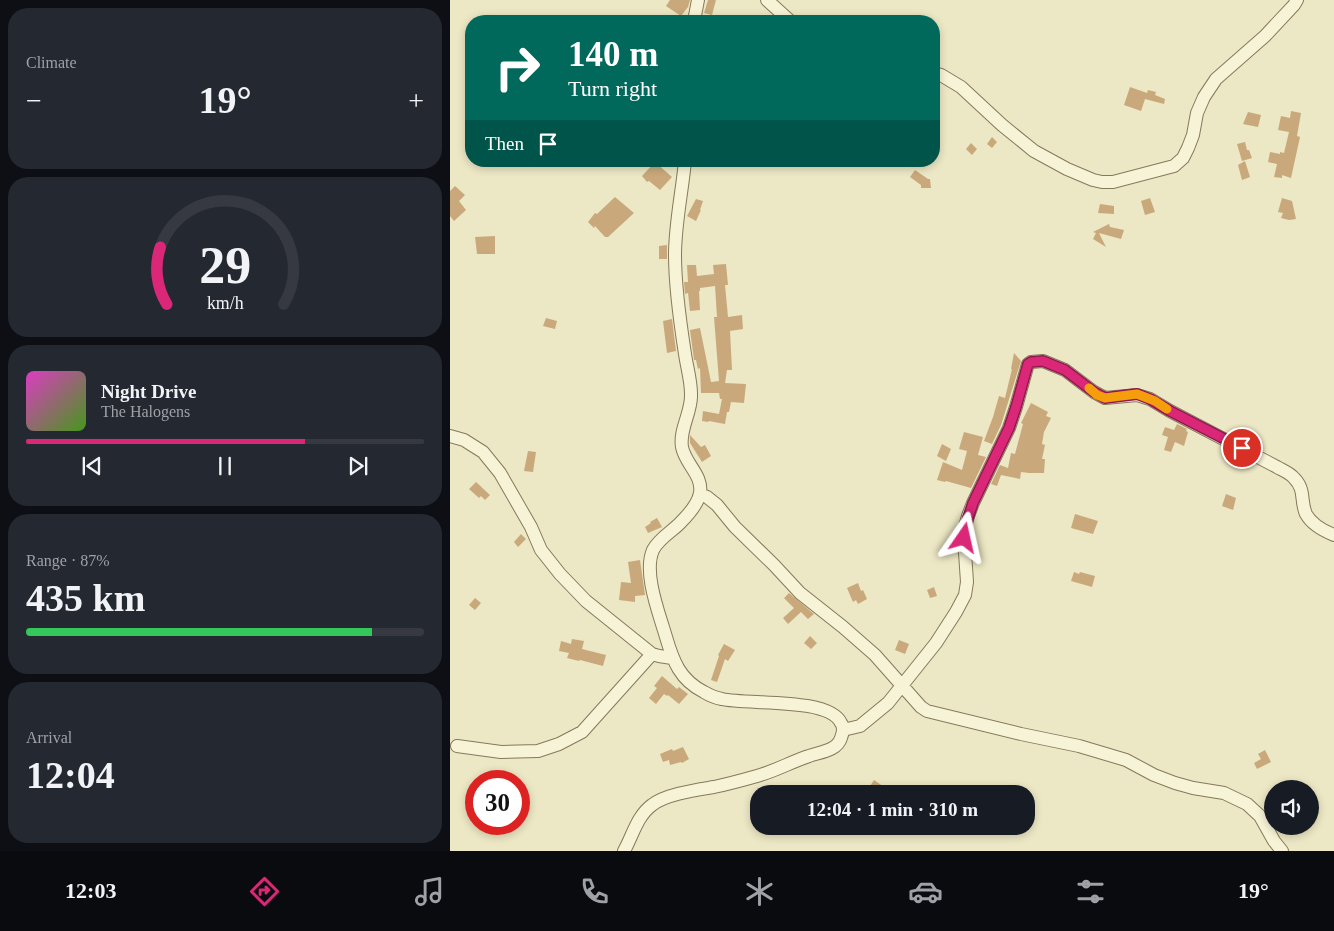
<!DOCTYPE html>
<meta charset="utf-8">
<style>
body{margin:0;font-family:"Times New Roman",serif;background:#242831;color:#f1f3f6;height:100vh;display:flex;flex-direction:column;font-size:19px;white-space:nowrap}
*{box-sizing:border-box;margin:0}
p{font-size:16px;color:#9ea1a6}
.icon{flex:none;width:28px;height:28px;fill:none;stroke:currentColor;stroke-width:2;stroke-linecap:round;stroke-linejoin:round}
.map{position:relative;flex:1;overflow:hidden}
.side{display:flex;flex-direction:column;gap:8px;padding:8px;background:#0d0f14;width:450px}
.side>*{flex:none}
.top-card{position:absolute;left:15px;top:15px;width:475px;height:152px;border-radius:20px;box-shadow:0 2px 8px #0003;background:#00695c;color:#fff;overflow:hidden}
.controls{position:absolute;left:814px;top:780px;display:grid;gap:10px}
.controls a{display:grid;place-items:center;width:55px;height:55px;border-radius:50%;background:#171b24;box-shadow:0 2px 8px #0003;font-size:25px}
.speed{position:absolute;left:15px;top:770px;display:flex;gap:10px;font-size:25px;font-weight:700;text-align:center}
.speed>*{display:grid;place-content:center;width:65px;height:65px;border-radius:50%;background:#171b24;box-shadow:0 2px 8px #0003;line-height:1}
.speed .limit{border:8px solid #d22;background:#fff;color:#111}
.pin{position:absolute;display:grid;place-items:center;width:42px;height:42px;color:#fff;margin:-21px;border:2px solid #fff;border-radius:50%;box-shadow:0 1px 5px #0007}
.me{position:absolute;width:55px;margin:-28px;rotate:11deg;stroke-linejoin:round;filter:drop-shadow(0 0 4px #0008)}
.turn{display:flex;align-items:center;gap:18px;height:105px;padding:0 20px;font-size:22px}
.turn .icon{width:65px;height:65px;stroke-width:2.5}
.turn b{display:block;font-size:35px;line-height:42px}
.then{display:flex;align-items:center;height:48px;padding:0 20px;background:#0003;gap:10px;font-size:19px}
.big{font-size:38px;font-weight:700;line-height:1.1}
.side .widget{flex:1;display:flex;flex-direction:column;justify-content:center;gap:8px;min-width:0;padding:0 18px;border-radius:20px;background:#242831}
.side .dial{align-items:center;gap:0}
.dial svg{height:130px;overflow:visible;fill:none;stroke:#363941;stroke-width:7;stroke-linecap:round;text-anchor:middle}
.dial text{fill:#f1f3f6;stroke:none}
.song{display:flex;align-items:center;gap:15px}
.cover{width:60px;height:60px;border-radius:8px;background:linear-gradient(135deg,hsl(310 70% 55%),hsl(100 70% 35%))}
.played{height:5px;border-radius:2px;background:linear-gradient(90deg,#db2777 70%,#363941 70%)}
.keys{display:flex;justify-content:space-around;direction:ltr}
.heat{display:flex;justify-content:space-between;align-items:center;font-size:28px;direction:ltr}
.charge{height:8px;border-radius:4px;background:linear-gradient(90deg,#34c759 87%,#363941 0)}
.trip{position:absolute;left:300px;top:785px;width:285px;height:50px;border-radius:20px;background:#171b24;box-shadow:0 2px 8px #0003;font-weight:700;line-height:50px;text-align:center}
.tab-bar{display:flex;height:80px;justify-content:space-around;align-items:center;background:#090b0e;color:#9ea1a6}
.tab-bar .icon{width:35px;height:35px}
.tab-bar .active{color:#db2777}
.tab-bar b{font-size:22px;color:#f1f3f6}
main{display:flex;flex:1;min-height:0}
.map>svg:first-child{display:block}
.building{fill:#c9a97b}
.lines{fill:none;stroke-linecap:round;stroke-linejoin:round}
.minor-casing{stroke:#86795b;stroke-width:14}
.minor{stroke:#f7f3d7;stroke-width:12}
.route-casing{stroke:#8e194d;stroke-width:12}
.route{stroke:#db2777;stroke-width:9}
.slow{stroke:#f59e0b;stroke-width:9}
</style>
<main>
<section class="side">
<div class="widget"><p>Climate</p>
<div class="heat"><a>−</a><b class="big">19°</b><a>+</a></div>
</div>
<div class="widget dial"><svg viewBox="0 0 100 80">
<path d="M14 69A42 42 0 1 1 86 69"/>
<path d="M14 69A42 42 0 0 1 10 34" stroke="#db2777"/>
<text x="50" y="56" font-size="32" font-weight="700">29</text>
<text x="50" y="72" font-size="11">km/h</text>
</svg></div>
<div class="widget">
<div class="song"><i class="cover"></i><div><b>Night Drive</b><p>The Halogens</p></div></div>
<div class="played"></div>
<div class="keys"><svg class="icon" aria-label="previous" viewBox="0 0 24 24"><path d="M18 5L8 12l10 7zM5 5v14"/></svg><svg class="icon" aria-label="pause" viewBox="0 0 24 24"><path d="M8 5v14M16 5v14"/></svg><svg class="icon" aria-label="next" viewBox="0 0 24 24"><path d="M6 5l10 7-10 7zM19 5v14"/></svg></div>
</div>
<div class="widget"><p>Range · 87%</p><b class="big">435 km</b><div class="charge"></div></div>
<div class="widget"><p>Arrival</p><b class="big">12:04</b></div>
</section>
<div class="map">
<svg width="884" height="851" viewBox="0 0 884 851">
<rect width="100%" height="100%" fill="#ece7c4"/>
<path class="building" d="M220 0H240L238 7 231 16 216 6Z
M258 0H266L262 15 254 13Z
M680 87 697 93 698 90 706 92 705 95 715 99 714 104 695 99 691 111 674 105Z
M841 111 851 113 847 136 850 137 841 178 832 175V178L824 177 827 164 818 162 820 152 830 154V152L834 153 839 132 828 130 831 116 840 118Z
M798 112 811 115 808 127 793 124Z
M542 137 547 142 542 148 537 144Z
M795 142 797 150H799L802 158 792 161 787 144Z
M521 143 527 149 522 155 516 149Z
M795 161 800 177 792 180 788 165Z
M205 162 222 177 210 190 199 181 197 182 192 176Z
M465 170 478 179H480L481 188H471V185L460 177Z
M5 186 15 195 9 201 16 210 4 221 0 216V191Z
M165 197 184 213 158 237H155L145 226 144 228 138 222 145 213 147 214Z
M700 198 705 212 695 215 691 201Z
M832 198 842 201 846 219 839 220 831 218 833 213 828 212Z
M246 199 253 201 250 210H251L246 221 237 216Z
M650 204 664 206V214L648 213Z
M659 224 660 227 674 230 671 239 649 233 656 247 643 239 646 233 643 232Z
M45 236V254H27L25 237Z
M217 245V259H209V246Z
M276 264 278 285H275L278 317 292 315 293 329 280 331 282 370H277L275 383 296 384 294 403 281 402 279 412H277L275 424 259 421 258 422 252 421 253 411 269 414 272 399H270L269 393H251L250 368 248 369 246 360H244L240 330 250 328 261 382 269 381 264 317H267L265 286 250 288V291H249L250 310 240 311 238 293 235 294 234 282H238L237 265H246L247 276 264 274 263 265Z
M96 318 107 321 105 329 93 326Z
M222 319 226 351 217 353 213 321Z
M564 353 571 361 551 425 542 444 534 441 543 417 549 396 555 398 562 369H561Z
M581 403 598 412 596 416 601 418 594 432 592 444 595 445 592 459H595L594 473H579L571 472 570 479 551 475 547 486 541 484 550 465 558 468 561 453 565 454 573 424 571 423Z
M727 424 737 429 736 431 738 432 734 446 725 442 721 452 714 450 718 437 712 435 715 427 724 430Z
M514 432 533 437 528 455 536 457 521 488 496 481 495 482 487 480 493 462 512 470 517 451 509 449Z
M240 435 251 447 255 445 261 456 252 462 240 443Z
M492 444 501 449 496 461 487 456Z
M78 451 86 452 83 472 74 471Z
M26 482 40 495 35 500 31 496 29 498 19 489Z
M776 494 786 498 783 510 772 506Z
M625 514 648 521 643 534 621 528Z
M207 518 212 527 198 533 195 527 201 523 200 522Z
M71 534 76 539 68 547 64 542Z
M190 560 195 595 185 596V602L169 600 171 582 181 583 178 562Z
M624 572 629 574 630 572 645 576 642 587 621 581Z
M408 583 411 591 413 590 417 599 408 604 406 600 403 602 397 588Z
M484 587 487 596 480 598 477 590Z
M339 593 364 614 358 619 351 612 338 624 333 618 344 608 334 598Z
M25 598 31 603 25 610 19 605Z
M360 636 367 643 361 649 354 643Z
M122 639 134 641 132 649 156 655 153 666 130 660 129 661 117 658 119 653 109 651 111 641 121 644Z
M449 640 459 644 455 654 445 650Z
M274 644 285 650 278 661 275 659 267 682 261 680 269 656 268 655Z
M212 676 227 689 229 687 238 694 229 704 218 695 217 696 214 694 206 704 199 698 207 688 204 686Z
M233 747 239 759 232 763 231 762 220 765 219 760 213 762 210 754 222 749 223 751Z
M815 750 821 762 807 769 804 763 811 759 808 754Z
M424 780 437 789 433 794H415Z"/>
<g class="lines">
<defs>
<path id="minor" d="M317 0 340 21
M244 21 248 0
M484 73 491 75 511 87 552 125 584 151 617 169 643 180 652 182H663L724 166 733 158 738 148 743 135 747 113 754 97 766 79 815 36 844 5 847 0
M0 436 14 440 33 452 50 473 81 527 91 550 110 574 136 601 192 646 202 654 209 656 222 658
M250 494 257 497 267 505 285 527 324 565 350 593 393 627 425 655 471 707 477 711 571 734 629 746 676 760 704 775 725 783 743 788 774 793 797 804 810 816 824 841 832 851
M393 730 410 726 438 703 486 643 506 612 515 595 517 582 514 538 515 527 518 516 523 503 559 428 566 407 576 371 578 364 581 362 593 361 615 370 644 392 655 398 687 395 700 399 720 411 827 467C832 470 840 473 844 478 856 490 850 501 856 514 862 525 874 531 884 535
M7 746 51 752 88 751 109 744 132 732 202 654
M174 851C183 835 187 816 202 805 216 794 246 790 264 787 278 784 293 780 307 776 325 771 341 762 359 756 370 752 387 751 391 738 393 733 394 727 391 723 379 697 297 705 272 699 266 698 259 695 254 692 230 680 223 661 216 637 209 613 193 573 203 550 209 538 223 531 231 522 239 514 248 504 250 493 253 475 235 464 232 447 229 429 242 412 241 394 241 380 237 368 235 354 230 322 225 288 225 255 225 224 232 193 235 161"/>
</defs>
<use href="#minor" class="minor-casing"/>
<use href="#minor" class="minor"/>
</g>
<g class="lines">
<defs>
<path id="route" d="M514 538 515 527 523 503 559 428 566 407 576 371 578 364 581 362 593 361 615 370 644 392 655 398 687 394 700 399 720 411 792 448"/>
</defs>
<use href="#route" class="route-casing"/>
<use href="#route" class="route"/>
<path class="slow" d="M639 388 647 395 655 398 687 394 705 401 717 409"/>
</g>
</svg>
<div class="controls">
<a><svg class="icon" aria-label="sound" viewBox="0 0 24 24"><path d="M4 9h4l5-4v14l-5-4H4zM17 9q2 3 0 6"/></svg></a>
</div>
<div class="speed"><div class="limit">30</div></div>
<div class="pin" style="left:792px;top:448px;background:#d93025"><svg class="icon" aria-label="arrive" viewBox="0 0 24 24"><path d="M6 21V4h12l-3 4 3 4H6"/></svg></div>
<svg class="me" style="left:514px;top:538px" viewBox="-20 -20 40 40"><path d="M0-17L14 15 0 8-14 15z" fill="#db2777" stroke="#fff" stroke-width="4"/></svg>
<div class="trip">12:04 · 1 min · 310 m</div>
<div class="top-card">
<div class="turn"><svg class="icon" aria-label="right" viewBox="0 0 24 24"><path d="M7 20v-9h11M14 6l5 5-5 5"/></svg><div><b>140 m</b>Turn right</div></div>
<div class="then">Then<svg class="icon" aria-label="arrive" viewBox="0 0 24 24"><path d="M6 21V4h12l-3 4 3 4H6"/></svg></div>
</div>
</div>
</main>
<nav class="tab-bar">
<b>12:03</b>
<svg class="icon active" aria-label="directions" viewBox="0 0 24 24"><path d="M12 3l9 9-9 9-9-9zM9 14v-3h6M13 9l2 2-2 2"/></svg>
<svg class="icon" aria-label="music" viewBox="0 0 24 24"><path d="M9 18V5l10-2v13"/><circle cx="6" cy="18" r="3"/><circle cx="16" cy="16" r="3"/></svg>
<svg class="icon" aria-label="phone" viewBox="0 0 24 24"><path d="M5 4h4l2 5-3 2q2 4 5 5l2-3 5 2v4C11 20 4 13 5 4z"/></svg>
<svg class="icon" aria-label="climate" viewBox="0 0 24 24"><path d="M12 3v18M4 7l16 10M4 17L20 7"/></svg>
<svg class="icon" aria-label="car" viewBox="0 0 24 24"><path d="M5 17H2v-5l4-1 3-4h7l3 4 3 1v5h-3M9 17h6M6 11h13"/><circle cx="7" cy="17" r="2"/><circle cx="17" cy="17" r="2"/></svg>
<svg class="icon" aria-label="filters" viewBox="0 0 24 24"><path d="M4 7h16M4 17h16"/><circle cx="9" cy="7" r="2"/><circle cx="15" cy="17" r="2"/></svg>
<b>19°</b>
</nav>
